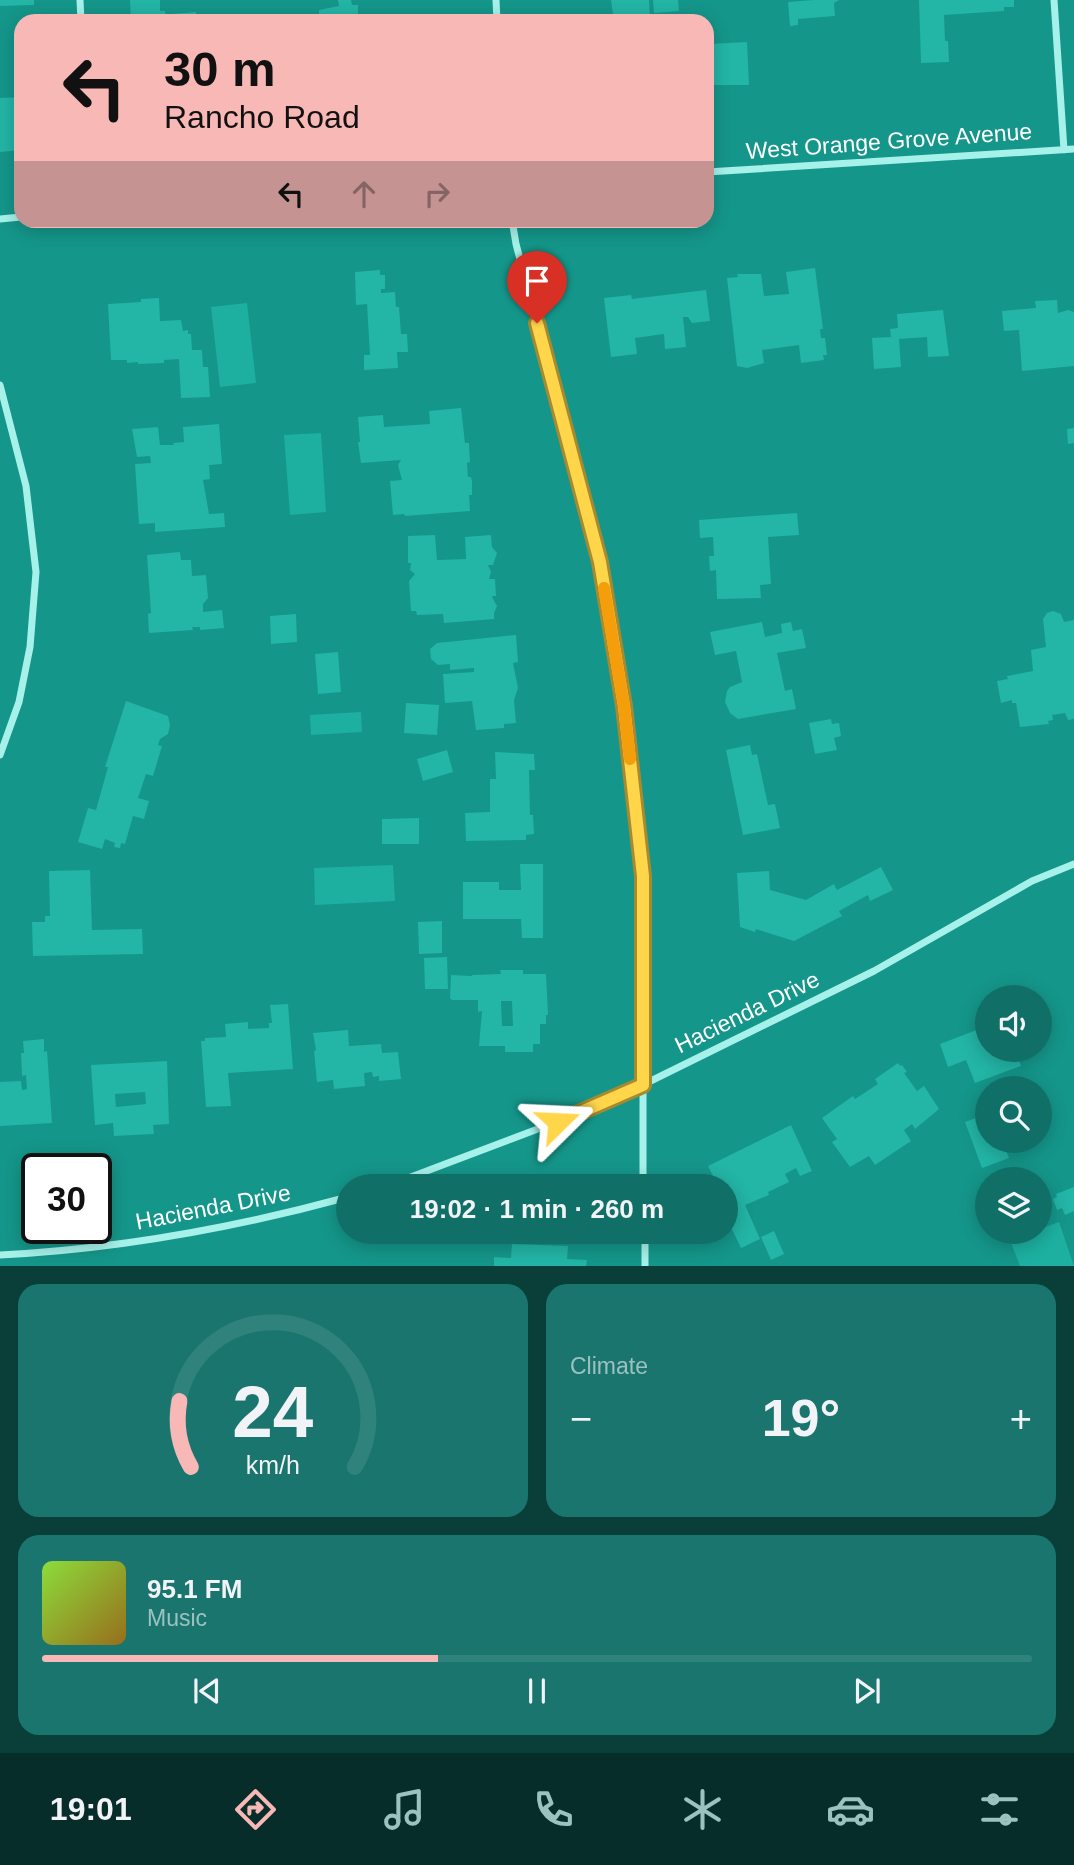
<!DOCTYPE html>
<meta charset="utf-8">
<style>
body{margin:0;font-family:Arial,sans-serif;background:#19756e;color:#f1f3f6;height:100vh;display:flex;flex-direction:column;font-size:26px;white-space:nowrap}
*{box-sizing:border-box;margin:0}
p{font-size:23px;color:#9cc1c0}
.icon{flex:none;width:38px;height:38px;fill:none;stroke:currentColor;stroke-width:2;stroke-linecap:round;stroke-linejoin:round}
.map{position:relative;height:1266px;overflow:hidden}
.details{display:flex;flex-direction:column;gap:18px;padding:18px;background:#093e39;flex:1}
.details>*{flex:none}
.top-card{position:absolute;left:14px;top:14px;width:700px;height:214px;border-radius:21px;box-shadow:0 4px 18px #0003;background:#f7b8b6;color:#111;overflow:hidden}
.fabs{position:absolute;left:975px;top:985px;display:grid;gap:14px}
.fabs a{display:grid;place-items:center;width:77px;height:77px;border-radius:50%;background:#107068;box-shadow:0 4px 18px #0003;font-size:35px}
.speed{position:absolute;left:21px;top:1153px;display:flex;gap:14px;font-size:35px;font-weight:700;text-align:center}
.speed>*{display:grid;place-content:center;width:91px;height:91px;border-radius:50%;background:#107068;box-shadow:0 4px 18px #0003;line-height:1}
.speed .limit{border:4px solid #111;border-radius:10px;background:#fff;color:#111}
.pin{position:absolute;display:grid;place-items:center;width:60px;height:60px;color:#fff;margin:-72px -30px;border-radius:50% 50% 50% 0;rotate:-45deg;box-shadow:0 0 7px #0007}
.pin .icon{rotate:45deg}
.me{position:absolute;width:77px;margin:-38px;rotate:69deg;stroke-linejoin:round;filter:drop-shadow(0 0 5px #0008)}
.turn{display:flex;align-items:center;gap:24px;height:147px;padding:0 35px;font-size:32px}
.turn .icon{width:91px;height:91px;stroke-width:2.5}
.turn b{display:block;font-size:49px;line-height:60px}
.lanes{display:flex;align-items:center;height:66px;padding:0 35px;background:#0003;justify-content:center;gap:35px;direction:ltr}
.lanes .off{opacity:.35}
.big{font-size:52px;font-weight:700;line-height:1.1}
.details .card{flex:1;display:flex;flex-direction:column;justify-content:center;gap:10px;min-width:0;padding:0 24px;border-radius:21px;background:#19756e}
.details .dial{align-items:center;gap:0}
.dial svg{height:182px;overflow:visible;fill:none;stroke:#30827c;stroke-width:7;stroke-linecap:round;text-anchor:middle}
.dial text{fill:#f1f3f6;stroke:none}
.song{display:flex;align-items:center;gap:21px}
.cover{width:84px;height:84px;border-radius:10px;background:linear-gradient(135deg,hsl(90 70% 55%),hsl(40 70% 35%))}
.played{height:7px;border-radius:4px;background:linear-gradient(90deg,#f7b8b6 40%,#30827c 40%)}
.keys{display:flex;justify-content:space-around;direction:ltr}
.heat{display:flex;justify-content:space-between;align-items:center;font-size:38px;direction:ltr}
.details .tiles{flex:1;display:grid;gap:18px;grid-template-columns:1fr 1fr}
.card:last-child{grid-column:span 2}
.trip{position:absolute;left:336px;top:1174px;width:402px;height:70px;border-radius:35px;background:#107068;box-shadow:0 4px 18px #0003;font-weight:700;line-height:70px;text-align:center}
.tab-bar{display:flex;height:112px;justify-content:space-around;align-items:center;background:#062d2a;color:#9cc1c0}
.tab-bar .icon{width:49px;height:49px}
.tab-bar .selected{color:#f7b8b6}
.tab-bar b{font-size:32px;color:#f1f3f6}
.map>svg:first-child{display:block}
.green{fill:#1db0a0}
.building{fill:#23b5a6;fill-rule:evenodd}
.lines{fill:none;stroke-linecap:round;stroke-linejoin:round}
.minor{stroke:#a6f2ea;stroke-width:7}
.route-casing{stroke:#a68a30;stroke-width:18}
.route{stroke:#ffd54a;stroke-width:12}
.slow{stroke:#f59e0b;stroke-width:12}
.labels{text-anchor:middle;stroke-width:7;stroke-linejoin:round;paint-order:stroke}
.street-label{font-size:23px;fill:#fff;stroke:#15968a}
</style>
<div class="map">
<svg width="1074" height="1267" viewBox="0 0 1074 1267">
<rect width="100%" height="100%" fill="#15968a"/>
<path class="green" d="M247 303 256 383 220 387 211 307Z
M321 433 326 512 290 515 284 435Z
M361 712 362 732 311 735 310 715Z
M393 865 395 901 315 905 314 868Z
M1059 1222 1074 1266H1020L1010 1240 1031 1232H1040V1229Z"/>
<path class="building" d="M0 0H34V5L0 6Z
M130 0H160V11H165L166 21H131Z
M338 0H351L352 5H358V21H319V10L339 6Z
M611 0H649L650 18H646V21H614Z
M653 0H678L679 11 654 13Z
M814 0H839L834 3 835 16 798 19V25L790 26 788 2Z
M919 0H1014V7H1004V11L944 15 945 41H948L949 62 921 63Z
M196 12 197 21H173L172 14Z
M747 42 749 85H707V44Z
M21 97V150L0 152V98Z
M815 268 823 329H820L821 338H825L827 355H823L824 360 801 363 799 345 762 350 764 363 747 368 737 366 727 278 738 277 737 274H761L764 296 789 294 786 272Z
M380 270V275H385V289H381V293L395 292 396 307H399L401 334H407L408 352H397L398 368 364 370V355H370L367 304 356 305 355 272Z
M706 290 710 321 692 323 688 317H683L686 347 665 349 664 334 635 338 637 354 611 357 604 298 631 295 632 299Z
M159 298 160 321 181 320 183 331 188 330V334H191L192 350H202L203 367H208L210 397 181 398 179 359 164 360V363L138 364V362L127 363V360H111L108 304 141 302V299Z
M1057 300 1058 313 1068 310 1074 312V366L1022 371 1019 330 1004 331 1002 311 1036 308 1035 301Z
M943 310 949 356 928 357 927 337 899 339 901 367 874 369 872 338 891 337 890 329 898 328 897 314Z
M461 408 465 443H469V446L470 462 467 463 468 477H471L472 481V495H469L470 511 405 516 404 514 393 515 390 481 402 480 398 465 401 460 361 463 358 442H360L358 417 383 415 384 427 430 424 429 411Z
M219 424 222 464 209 465 210 479 203 480 209 514 224 513 225 527 155 532V523L139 524 135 464 151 463 150 456 137 457 132 429 158 427 160 445H174L173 443 184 442 183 427Z
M1074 428V443L1068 444 1067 429Z
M797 513 799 535 768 537 771 584 760 585 761 598 717 599 716 570 710 571 709 556H714L713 537 700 538 699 520Z
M435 535 437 560 466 559 465 537 491 535 492 547 497 553 493 565H488L491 572 489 579H495L496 596H492L493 599 497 606 494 613V619L444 623 443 614 417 615 416 611H411L409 581 415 574 410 570 411 563H408V536Z
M180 552 181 560H191L192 576 206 575 208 598 203 604V612L222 610 224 628 200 630V627H192L193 630 149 633 148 614 151 613 147 555Z
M1053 611 1061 614 1064 622 1074 620V719L1068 720 1065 713 1052 715 1053 720 1048 721 1049 724 1020 727 1016 703H1012V700L1001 703 997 681 1008 679 1007 676 1033 671 1031 650 1046 647 1043 619 1047 613Z
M296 614 297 642 271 644 270 616Z
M762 622 765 637 782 633 781 624 791 622 793 631 802 629 806 648 777 653 785 691 792 689 796 709 738 719 730 713 725 702 727 691 730 687 742 682 736 651 715 655 710 632Z
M516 635 518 662 513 663 518 688 514 700 516 723 504 724V728L476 730 472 701 445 703 443 674 474 672V668L450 670V664L438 665 431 659 430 649 437 643Z
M338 652 341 692 318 694 315 654Z
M126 701 168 716 170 725 168 734 160 739 158 745 162 746 153 776 146 774 138 798 149 801 144 819 133 816 125 844 121 843 120 848 114 847 115 843 105 839 102 849 78 842 88 808 96 810 108 767H105Z
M406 703 439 705 437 735 404 733Z
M831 719 832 724 839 723 841 736 834 738 837 750 815 754 809 723Z
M750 745 752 755 757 754 768 805 775 804 780 828 743 835 726 750Z
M447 750 453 772 423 781 417 759Z
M495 752 534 754 535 770H529L530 815H533L534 834 526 835V840L466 841 465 813 490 812V779H496Z
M419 818V844H382V819Z
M520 864H543V938H522L521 919H463V882H499V890H521Z
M881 867 893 890 870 901 868 895 839 911 842 916 794 941 756 929 755 932 740 927 737 873 769 871 770 890 806 900 834 884 837 890Z
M90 870 92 930 142 929 143 954 33 956 32 922H45V916H50L49 871Z
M442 921V953L419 954 418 922Z
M447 957 448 989H425L424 958Z
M500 970H523V974H546L548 1015H546V1024H540V1044H533V1052H505V1046H479L482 1011 478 1012V1000H452L450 998 451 975 472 976V975L501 974ZM501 1001H512L513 1026H502Z
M288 1004 293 1069 228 1073 231 1106 206 1107 201 1041H205V1038L226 1037 225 1024 248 1022V1029L269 1028V1023H272L270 1005Z
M987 1026V1050H1015L1021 1066 975 1083 966 1060 948 1067 940 1044Z
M348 1030 349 1046 381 1044 382 1053 398 1052 401 1079 379 1081V1076L373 1077 372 1072 364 1073 365 1086 334 1089 333 1080 317 1082 314 1051 316 1050 313 1033Z
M44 1039V1052L47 1051 52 1123 0 1126V1082L21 1081 22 1090 27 1089 26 1075 22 1076 21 1053H24L23 1041Z
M167 1061 169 1124 153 1125 154 1134 114 1136 113 1123 95 1125 91 1065ZM145 1092 146 1104 116 1107 115 1094Z
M898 1063 900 1066 902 1065 907 1072 904 1073 917 1091 924 1086 939 1109 915 1129 912 1124 904 1130 911 1141 875 1165 869 1156 850 1167 832 1142 837 1139 822 1118 853 1096 855 1099 878 1084 875 1079Z
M987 1114V1141H1002L1009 1158 982 1168 965 1122Z
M791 1125 812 1171 800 1176 796 1168 785 1174 789 1182 768 1192 769 1195 745 1205 760 1239 741 1248 727 1219 735 1216 726 1196V1186H718L708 1166Z
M1074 1187V1211L1065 1215 1062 1208 1057 1210 1053 1199 1057 1197 1056 1194Z
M774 1231 784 1254 771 1260 761 1237Z
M512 1244 568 1246 567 1259 587 1260 586 1267H494V1257L511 1258Z"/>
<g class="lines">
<path class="minor" d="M80 0 81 21
M496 0 497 21
M1054 0 1064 150
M707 172 1074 149
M0 219 21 217
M512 220 516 244 600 562 624 707 643 876V1186
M0 385 26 486 36 572 30 647 19 702 0 755
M387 1186 604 1104 874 971 1032 881 1074 864
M645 1232V1267
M0 1255C118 1249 234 1228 348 1197"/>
</g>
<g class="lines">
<defs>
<path id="route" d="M537 323 600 562 624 706 643 876V1085L558 1122"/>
</defs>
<use href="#route" class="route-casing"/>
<use href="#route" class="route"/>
<path class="slow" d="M604 588 624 706 630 759"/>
</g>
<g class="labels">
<g class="street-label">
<text transform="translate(889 141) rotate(-4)" y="8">West Orange Grove Avenue</text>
<text transform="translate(747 1012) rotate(-26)" y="8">Hacienda Drive</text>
<text transform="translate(213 1207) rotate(-11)" y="8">Hacienda Drive</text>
</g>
</g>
</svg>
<div class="fabs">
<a><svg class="icon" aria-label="sound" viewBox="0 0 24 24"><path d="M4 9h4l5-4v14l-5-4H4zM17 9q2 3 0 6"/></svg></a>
<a><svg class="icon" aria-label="search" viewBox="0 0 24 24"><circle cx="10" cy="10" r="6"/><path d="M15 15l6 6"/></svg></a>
<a><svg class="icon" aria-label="layers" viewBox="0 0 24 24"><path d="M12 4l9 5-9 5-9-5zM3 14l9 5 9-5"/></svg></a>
</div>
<div class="speed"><div class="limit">30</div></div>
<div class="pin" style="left:537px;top:323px;background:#d93025"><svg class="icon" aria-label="arrive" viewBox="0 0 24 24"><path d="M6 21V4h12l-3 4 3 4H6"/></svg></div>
<svg class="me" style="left:558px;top:1122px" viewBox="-20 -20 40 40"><path d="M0-17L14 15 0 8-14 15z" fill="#ffd54a" stroke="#fff" stroke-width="4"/></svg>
<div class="trip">19:02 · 1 min · 260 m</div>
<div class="top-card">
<div class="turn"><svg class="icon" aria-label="left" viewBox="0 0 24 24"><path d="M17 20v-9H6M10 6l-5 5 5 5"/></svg><div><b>30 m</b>Rancho Road</div></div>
<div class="lanes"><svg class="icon" aria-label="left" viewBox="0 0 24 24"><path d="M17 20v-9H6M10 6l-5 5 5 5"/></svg><svg class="icon off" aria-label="ahead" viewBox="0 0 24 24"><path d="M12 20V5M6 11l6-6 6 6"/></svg><svg class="icon off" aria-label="right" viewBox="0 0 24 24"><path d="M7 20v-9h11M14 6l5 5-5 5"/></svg></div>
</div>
</div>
<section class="details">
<div class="tiles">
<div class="card dial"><svg viewBox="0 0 100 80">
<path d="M14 69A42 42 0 1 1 86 69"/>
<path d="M14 69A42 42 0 0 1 9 40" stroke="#f7b8b6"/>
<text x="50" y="56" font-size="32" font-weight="700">24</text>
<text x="50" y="72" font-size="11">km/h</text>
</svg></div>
<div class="card"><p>Climate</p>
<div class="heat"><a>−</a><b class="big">19°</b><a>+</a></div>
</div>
<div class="card">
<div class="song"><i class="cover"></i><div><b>95.1 FM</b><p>Music</p></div></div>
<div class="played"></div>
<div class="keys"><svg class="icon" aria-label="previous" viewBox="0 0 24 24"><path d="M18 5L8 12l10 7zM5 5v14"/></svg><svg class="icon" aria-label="pause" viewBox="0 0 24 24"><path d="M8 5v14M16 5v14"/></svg><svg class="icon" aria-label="next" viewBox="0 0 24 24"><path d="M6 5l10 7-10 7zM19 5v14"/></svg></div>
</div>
</div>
</section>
<nav class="tab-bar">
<b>19:01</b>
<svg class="icon selected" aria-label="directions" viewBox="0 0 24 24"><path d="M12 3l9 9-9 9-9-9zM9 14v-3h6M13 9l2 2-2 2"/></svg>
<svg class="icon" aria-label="music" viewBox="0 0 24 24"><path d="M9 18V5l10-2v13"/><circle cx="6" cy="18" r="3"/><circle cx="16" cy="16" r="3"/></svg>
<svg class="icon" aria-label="phone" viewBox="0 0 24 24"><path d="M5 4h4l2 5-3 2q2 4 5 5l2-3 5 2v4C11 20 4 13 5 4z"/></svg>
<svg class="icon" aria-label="climate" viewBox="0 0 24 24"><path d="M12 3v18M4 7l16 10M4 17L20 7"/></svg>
<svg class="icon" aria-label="car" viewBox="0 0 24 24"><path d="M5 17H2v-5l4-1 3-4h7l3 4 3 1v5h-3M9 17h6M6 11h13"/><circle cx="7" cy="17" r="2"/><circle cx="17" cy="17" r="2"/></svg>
<svg class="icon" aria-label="filters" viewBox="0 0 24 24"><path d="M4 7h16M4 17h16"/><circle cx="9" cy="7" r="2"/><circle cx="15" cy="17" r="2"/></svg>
</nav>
